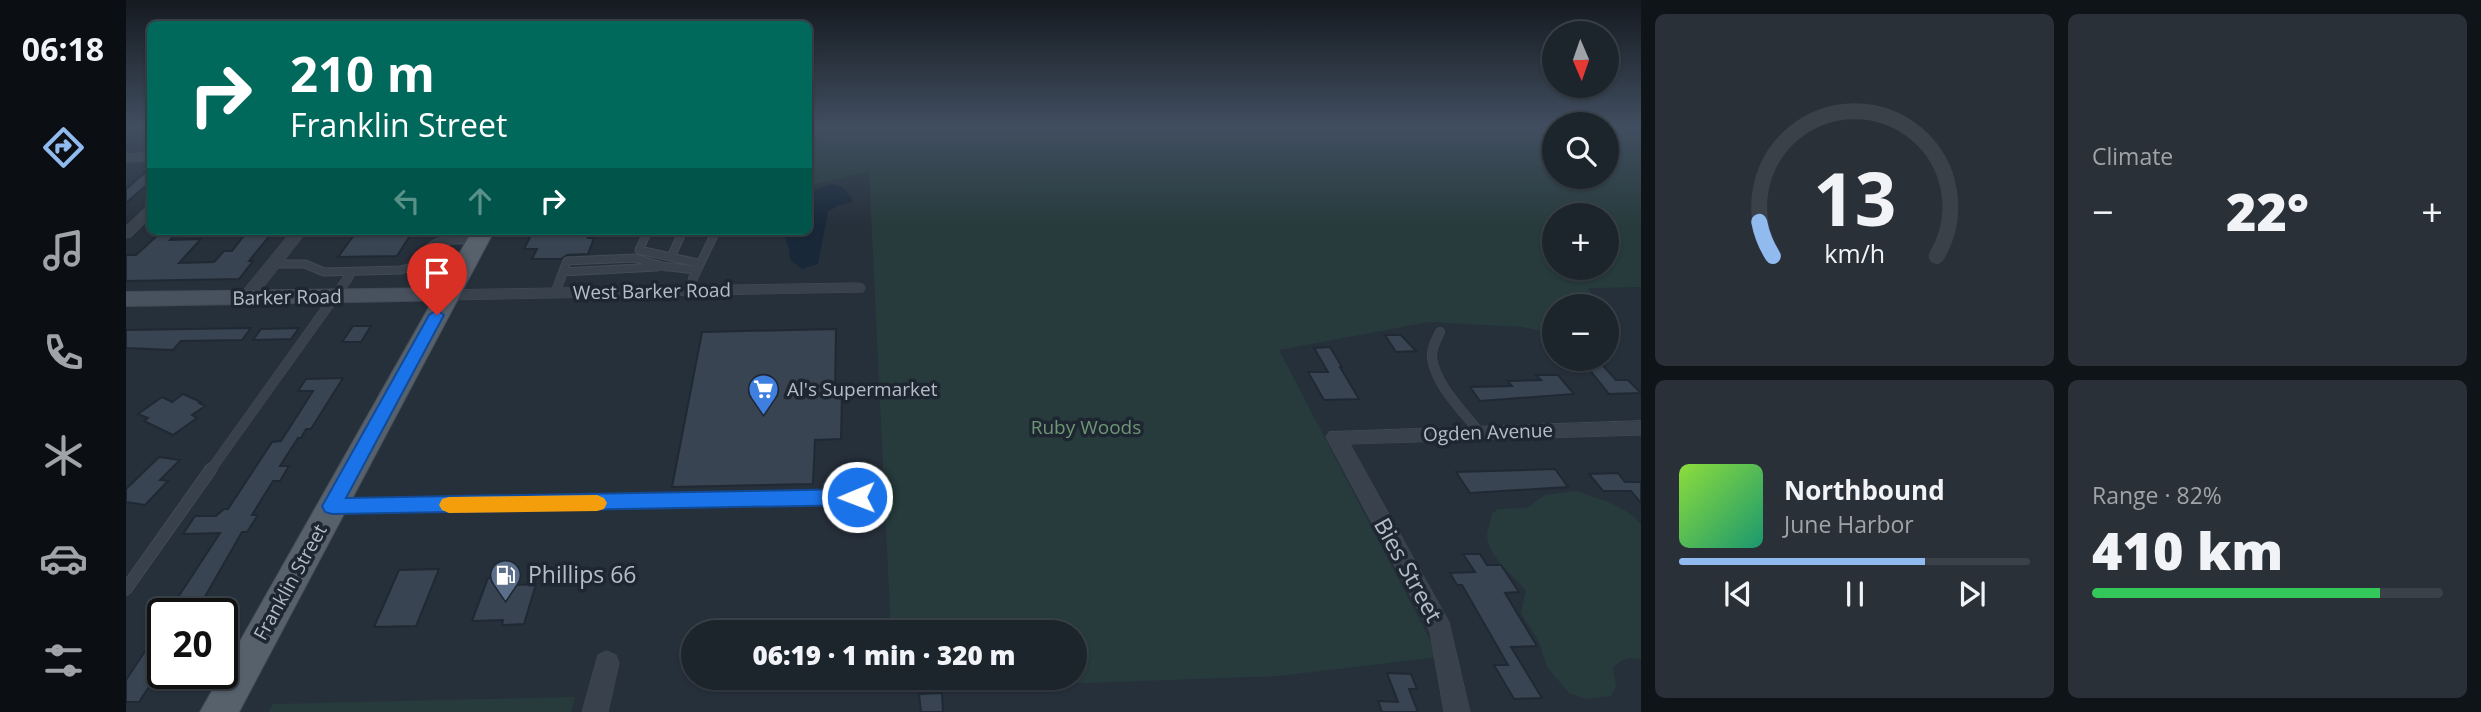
<!DOCTYPE html>
<meta charset="utf-8">
<style>
body{margin:0;font-family:"Open Sans",sans-serif;background:#293038;color:#f1f3f6;height:100vh;display:flex;flex-direction:column;font-size:26px;white-space:nowrap}
*{box-sizing:border-box;margin:0}
p{font-size:23px;color:#a0a4a9}
.icon{flex:none;width:38px;height:38px;fill:none;stroke:currentColor;stroke-width:2;stroke-linecap:round;stroke-linejoin:round}
.map{position:relative;flex:1;overflow:hidden}
.drawer{display:flex;flex-direction:column;gap:14px;padding:14px;background:#0f1418;width:840px}
.drawer>*{flex:none}
.top-card{position:absolute;left:21px;top:21px;width:665px;height:214px;border-radius:10px;box-shadow:0 2px 5px #0004,0 0 0 2px #3a4148;background:#00695c;color:#fff;overflow:hidden}
.needle{width:46px;rotate:178deg}
.buttons{position:absolute;left:1416px;top:21px;display:grid;gap:14px}
.buttons a{display:grid;place-items:center;width:77px;height:77px;border-radius:50%;background:#1c242c;box-shadow:0 2px 5px #0004,0 0 0 2px #3a4148;font-size:35px}
.speed{position:absolute;left:21px;top:598px;display:flex;gap:14px;font-size:35px;font-weight:700;text-align:center}
.speed>*{display:grid;place-content:center;width:91px;height:91px;border-radius:50%;background:#1c242c;box-shadow:0 2px 5px #0004,0 0 0 2px #3a4148;line-height:1}
.speed .limit{border:4px solid #111;border-radius:10px;background:#fff;color:#111}
.pin{position:absolute;display:grid;place-items:center;width:60px;height:60px;color:#fff;margin:-72px -30px;border-radius:50% 50% 50% 0;rotate:-45deg;box-shadow:0 0 7px #0007}
.pin .icon{rotate:45deg}
.me{position:absolute;width:77px;margin:-38px;rotate:269deg;stroke-linejoin:round;filter:drop-shadow(0 0 5px #0008)}
.turn{display:flex;align-items:center;gap:24px;height:147px;padding:0 28px;font-size:32px}
.turn .icon{width:91px;height:91px;stroke-width:2.5}
.turn b{display:block;font-size:49px;line-height:60px}
.lanes{display:flex;align-items:center;height:66px;padding:0 28px;background:#0003;justify-content:center;gap:35px;direction:ltr}
.lanes .off{opacity:.35}
.big{font-size:52px;font-weight:800;line-height:1.1}
.drawer .card{flex:1;display:flex;flex-direction:column;justify-content:center;gap:10px;min-width:0;padding:0 24px;border-radius:10px;background:#293038}
.drawer .dial{align-items:center;gap:0}
.dial svg{height:182px;overflow:visible;fill:none;stroke:#3a4148;stroke-width:7;stroke-linecap:round;text-anchor:middle}
.dial text{fill:#f1f3f6;stroke:none}
.song{display:flex;align-items:center;gap:21px}
.cover{width:84px;height:84px;border-radius:10px;background:linear-gradient(135deg,hsl(90 70% 55%),hsl(160 70% 35%))}
.played{height:7px;border-radius:4px;background:linear-gradient(90deg,#91baef 70%,#3a4148 70%)}
.keys{display:flex;justify-content:space-around;direction:ltr}
.heat{display:flex;justify-content:space-between;align-items:center;font-size:38px;direction:ltr}
.charge{height:10px;border-radius:5px;background:linear-gradient(90deg,#34c759 82%,#3a4148 0)}
.drawer .tiles{flex:1;display:grid;gap:14px;grid-template-columns:repeat(2,1fr)}
.trip{position:absolute;left:555px;top:620px;width:406px;height:70px;border-radius:35px;background:#1c242c;box-shadow:0 2px 5px #0004,0 0 0 2px #3a4148;font-weight:800;line-height:70px;text-align:center}
main{display:flex;flex:1;min-height:0}
.tab-bar{display:flex;flex-direction:column;width:126px;justify-content:space-around;align-items:center;background:#0b0e12;color:#a0a4a9}
.tab-bar .icon{width:49px;height:49px}
.tab-bar .active{color:#91baef}
.tab-bar b{font-size:32px;color:#f1f3f6}
.map>svg:first-child{display:block}
.green{fill:#273b3c;fill-rule:evenodd}
.water{fill:#192838}
.building{fill:#384452;stroke:#202933;stroke-width:2}
.lines{fill:none;stroke-linecap:round;stroke-linejoin:round}
.lane-far2-casing{stroke:#424b55;stroke-width:9}
.lane-far1-casing{stroke:#424b55;stroke-width:10}
.lane-casing{stroke:#424b55;stroke-width:13}
.street-casing{stroke:#424b55;stroke-width:1}
.secondary-casing{stroke:#424b55;stroke-width:2}
.primary-casing{stroke:#424b55;stroke-width:2}
.lane-far2{stroke:#39424c;stroke-width:7}
.lane-far1{stroke:#39424c;stroke-width:9}
.lane{stroke:#39424c;stroke-width:11}
.street{fill:#39424c;fill-rule:evenodd}
.secondary{fill:#48515e;fill-rule:evenodd}
.primary{fill:#57616c;fill-rule:evenodd}
.route{fill:#1a73e8;stroke:#114b97;stroke-width:2}
.slow{fill:#f59e0b}
.labels{text-anchor:middle;stroke-width:7;stroke-linejoin:round;paint-order:stroke}
.street-label{font-size:19px;fill:#b5bdc7;stroke:#1e2731}
.poi-label{font-size:19px;fill:#b5bdc7;stroke:#1e2731;text-anchor:start}
.park-label{font-size:19px;fill:#6e9675;stroke:#1e2731}
.near-street-label{font-size:23px;fill:#b5bdc7;stroke:#1e2731}
.near-poi-label{font-size:23px;fill:#b5bdc7;stroke:#1e2731;text-anchor:start}
</style>
<main>
<nav class="tab-bar">
<b>06:18</b>
<svg class="icon active" aria-label="directions" viewBox="0 0 24 24"><path d="M12 3l9 9-9 9-9-9zM9 14v-3h6M13 9l2 2-2 2"/></svg>
<svg class="icon" aria-label="music" viewBox="0 0 24 24"><path d="M9 18V5l10-2v13"/><circle cx="6" cy="18" r="3"/><circle cx="16" cy="16" r="3"/></svg>
<svg class="icon" aria-label="phone" viewBox="0 0 24 24"><path d="M5 4h4l2 5-3 2q2 4 5 5l2-3 5 2v4C11 20 4 13 5 4z"/></svg>
<svg class="icon" aria-label="climate" viewBox="0 0 24 24"><path d="M12 3v18M4 7l16 10M4 17L20 7"/></svg>
<svg class="icon" aria-label="car" viewBox="0 0 24 24"><path d="M5 17H2v-5l4-1 3-4h7l3 4 3 1v5h-3M9 17h6M6 11h13"/><circle cx="7" cy="17" r="2"/><circle cx="17" cy="17" r="2"/></svg>
<svg class="icon" aria-label="filters" viewBox="0 0 24 24"><path d="M4 7h16M4 17h16"/><circle cx="9" cy="7" r="2"/><circle cx="15" cy="17" r="2"/></svg>
</nav>
<div class="map">
<svg width="1515" height="712" viewBox="0 0 1515 712">
<rect width="100%" height="100%" fill="#26303b"/>
<path class="green" d="M682 127H1428V177H1480L1481 127H1515V287L1462 288 1471 306H1428V334L1397 327 1303 322 1153 350 1313 657 1152 676 959 683 767 679 948 677V632H765L743 171 683 186ZM1428 215H1480V268H1428Z
M1451 491C1474 500 1500 505 1515 525V659C1503 657 1495 658 1487 668L1490 687 1485 696 1459 699 1443 693 1421 667 1413 642 1395 613 1400 590C1388 577 1361 555 1361 535 1361 528 1366 522 1365 514L1372 509 1401 508 1419 495Z
M449 697 445 712H142L147 704Z"/>
<path class="water" d="M705 184C717 186 722 191 727 202L711 206 702 212 692 264 676 269 664 260 663 248 656 231H682L683 193Z"/>
<path class="building" d="M24 168V182L0 203V189Z
M231 231H287L271 256 212 257Z
M407 231H466L462 238H468L462 254 441 255 435 259H406L411 249H398Z
M34 233H50L44 240 75 239 53 263 88 262 98 251H106L120 233H146L123 261H127L113 279 0 281V255H10Z
M227 326H245L235 342H216Z
M125 328 116 340 55 341 47 350 0 348V330Z
M173 328 165 339 127 340 135 329Z
M710 329 709 394 716 393 715 439 689 440 687 484 546 487 576 332Z
M1259 335H1275L1290 351 1270 352Z
M1204 347 1216 367H1214L1233 399 1198 400 1182 372H1202L1188 348Z
M1455 359H1471L1490 380H1502L1515 393 1483 394Z
M1410 375H1432L1448 394 1354 401 1344 387 1386 386 1382 381 1415 380Z
M217 378 185 429H180L175 438H172L154 466H163L154 481H147L126 515H132L121 532H116L69 614H41L94 533 57 534 69 516H90L98 509H102L146 442 155 441 187 391H172L180 379Z
M57 394 75 402 73 403 79 406 66 415 71 418 47 435 18 421 22 418 12 414 36 397 46 402Z
M33 457 54 460 34 480 42 481 19 505 0 502V489Z
M1429 469 1442 487 1344 493 1330 472Z
M1492 473 1499 482H1515V503L1505 491H1477L1463 474Z
M1337 554H1354L1361 565H1375L1393 592 1379 593 1411 646 1385 647 1416 698 1388 699 1368 665H1382L1336 585H1331L1324 573 1349 572Z
M313 569 290 626 248 627 273 570Z
M393 577 390 585 410 584 398 624 376 625 377 620 346 621 362 578Z
M37 624V665L13 702H0V680Z
M1261 673 1285 674 1291 689H1283L1292 712H1256L1252 701 1272 702Z
M816 693 817 712H795L793 694Z"/>
<g class="lines">
<defs>
<path id="lane-far2" d="M522 231 513 250 572 263
M545 257 557 231
M148 264H179L198 272 275 270 289 266C310 234 315 242 351 239
M536 266 569 270
M437 272 531 267
M221 279 227 271
M434 279 441 261 509 258 540 267
M567 279 590 231"/>
<path id="lane-far1" d="M565 291 567 278
M429 293 435 278
M1314 332C1310 340 1305 349 1306 358 1310 386 1338 412 1354 433
M84 471 222 278"/>
<path id="lane" d="M211 506 731 497
M0 589 85 469"/>
<path id="street" d="M24 153V161L0 162V154Z
M24 207V218L5 237 0 238V226L19 208Z
M166 231H181L127 301H115L113 297 115 293Z
M731 283 737 284 739 288 737 292 322 300 314 295 322 290Z
M1515 421V435L1224 444 1323 622 1344 712H1318L1304 632 1200 437 1203 432Z
M481 651 490 655 493 663 482 712H456L472 655Z"/>
<path id="secondary" d="M322 288 330 290 333 295 330 300 0 306V292Z"/>
<path id="primary" d="M346 231H368L113 712H74Z"/>
</defs>
<use href="#lane-far2" class="lane-far2-casing"/>
<use href="#lane-far1" class="lane-far1-casing"/>
<use href="#lane" class="lane-casing"/>
<use href="#street" class="street-casing"/>
<use href="#secondary" class="secondary-casing"/>
<use href="#primary" class="primary-casing"/>
<use href="#lane-far2" class="lane-far2"/>
<use href="#lane-far1" class="lane-far1"/>
<use href="#lane" class="lane"/>
<use href="#street" class="street"/>
<use href="#secondary" class="secondary"/>
<use href="#primary" class="primary"/>
</g>
<linearGradient id="sky" x2="0" y2="1"><stop stop-color="#151a20"/><stop offset="0.56" stop-color="#414e60"/><stop offset="1" stop-color="#414e60" stop-opacity="0"/></linearGradient>
<rect width="1515" height="226" fill="url(#sky)"/>
<path class="route" d="M311 310 318 315 220 498 731 489 737 492 740 497 737 502 731 505 206 514 199 512 196 506 199 501 303 315Z"/>
<path class="slow" d="M471 495 478 498 481 503 478 509 471 511 323 513 316 510 313 505 316 499 323 497Z"/>
<defs>
<symbol id="supermarket-pin" viewBox="-11 -11 22 30"><path d="M0 17L-7.5 6A9.5 9.5 0 1 1 7.5 6Z" fill="#3f7fe0" stroke="#1e2731"/><path d="M-6-5.5h2.5l.6 2H6L4.5 2H-2.5L-4.4-4H-6ZM-1.5 3.2a1.3 1.3 0 1 0 .1 0ZM3 3.2a1.3 1.3 0 1 0 .1 0Z" fill="#fff"/></symbol>
<symbol id="fuel-pin" viewBox="-11 -11 22 30"><path d="M0 17L-7.5 6A9.5 9.5 0 1 1 7.5 6Z" fill="#5c6f8a" stroke="#1e2731"/><path d="M-5.5-6h7V0h2V4h1.3V-2.5L3-4.5l.8-.8L6-3V5H2.5V1h-1V6h-7ZM-4.2-4.7v3.2H.2V-4.7Z" fill="#fff"/></symbol>
</defs>
<g fill-rule="evenodd">
<use href="#supermarket-pin" x="620" y="372" width="35" height="47"/>
<use href="#fuel-pin" x="362" y="558" width="35" height="47"/>
</g>
<g class="labels">
<g class="street-label">
<text transform="translate(526 291) rotate(-1)" y="7">West Barker Road</text>
<text transform="translate(161 297) rotate(-1)" y="7">Barker Road</text>
<text transform="translate(1362 432) rotate(-2)" y="7">Ogden Avenue</text>
<text transform="translate(164 582) rotate(-61)" y="7">Franklin Street</text>
</g>
<g class="poi-label">
<text x="661" y="396">Al's Supermarket</text>
</g>
<g class="park-label">
<text x="960" y="434">Ruby Woods</text>
</g>
<g class="near-street-label">
<text transform="translate(1282 570) rotate(61)" y="8">Bies Street</text>
</g>
<g class="near-poi-label">
<text x="402" y="583">Phillips 66</text>
</g>
</g>
</svg>
<div class="buttons">
<a><svg class="needle" viewBox="-14 -14 28 28"><path d="M0-13l5 13h-10z" fill="#e53935"/><path d="M0 13l5-13h-10z" fill="#a0a4a9"/></svg></a>
<a><svg class="icon" aria-label="search" viewBox="0 0 24 24"><circle cx="10" cy="10" r="6"/><path d="M15 15l6 6"/></svg></a>
<a>+</a>
<a>−</a>
</div>
<div class="speed"><div class="limit">20</div></div>
<div class="pin" style="left:311px;top:315px;background:#d93025"><svg class="icon" aria-label="arrive" viewBox="0 0 24 24"><path d="M6 21V4h12l-3 4 3 4H6"/></svg></div>
<svg class="me" style="left:731px;top:497px" viewBox="-20 -20 40 40"><circle r="17" fill="#1a73e8" stroke="#fff" stroke-width="3"/><path d="M0-11L8 9 0 5-8 9z" fill="#fff"/></svg>
<div class="trip">06:19 · 1 min · 320 m</div>
<div class="top-card">
<div class="turn"><svg class="icon" aria-label="right" viewBox="0 0 24 24"><path d="M7 20v-9h11M14 6l5 5-5 5"/></svg><div><b>210 m</b>Franklin Street</div></div>
<div class="lanes"><svg class="icon off" aria-label="left" viewBox="0 0 24 24"><path d="M17 20v-9H6M10 6l-5 5 5 5"/></svg><svg class="icon off" aria-label="ahead" viewBox="0 0 24 24"><path d="M12 20V5M6 11l6-6 6 6"/></svg><svg class="icon" aria-label="right" viewBox="0 0 24 24"><path d="M7 20v-9h11M14 6l5 5-5 5"/></svg></div>
</div>
</div>
<section class="drawer">
<div class="tiles">
<div class="card dial"><svg viewBox="0 0 100 80">
<path d="M14 69A42 42 0 1 1 86 69"/>
<path d="M14 69A42 42 0 0 1 8 54" stroke="#91baef"/>
<text x="50" y="56" font-size="32" font-weight="700">13</text>
<text x="50" y="72" font-size="11">km/h</text>
</svg></div>
<div class="card"><p>Climate</p>
<div class="heat"><a>−</a><b class="big">22°</b><a>+</a></div>
</div>
<div class="card">
<div class="song"><i class="cover"></i><div><b>Northbound</b><p>June Harbor</p></div></div>
<div class="played"></div>
<div class="keys"><svg class="icon" aria-label="previous" viewBox="0 0 24 24"><path d="M18 5L8 12l10 7zM5 5v14"/></svg><svg class="icon" aria-label="pause" viewBox="0 0 24 24"><path d="M8 5v14M16 5v14"/></svg><svg class="icon" aria-label="next" viewBox="0 0 24 24"><path d="M6 5l10 7-10 7zM19 5v14"/></svg></div>
</div>
<div class="card"><p>Range · 82%</p><b class="big">410 km</b><div class="charge"></div></div>
</div>
</section>
</main>
